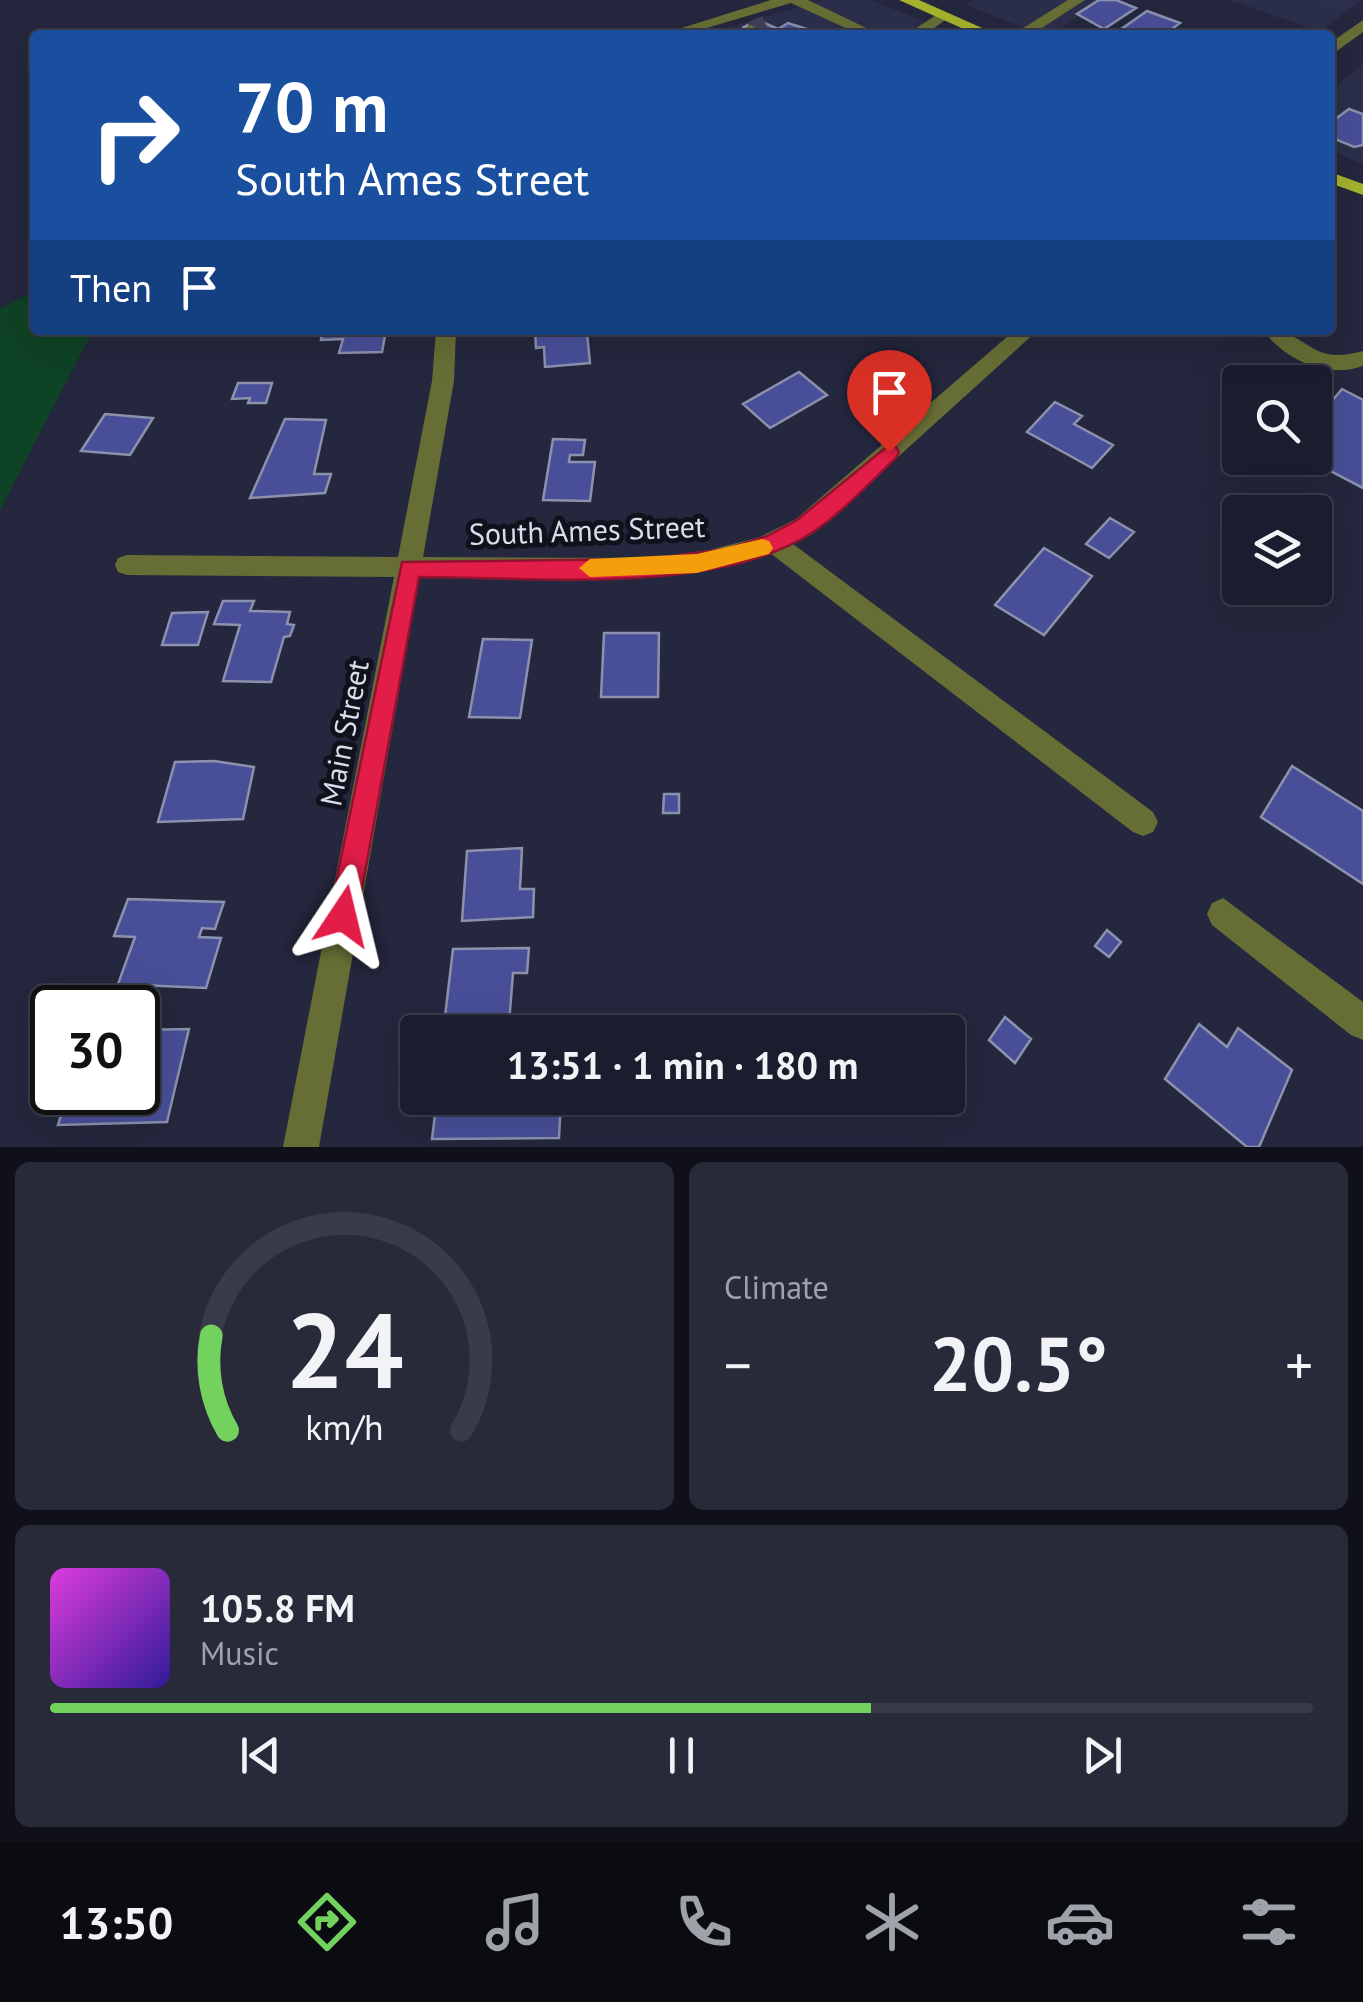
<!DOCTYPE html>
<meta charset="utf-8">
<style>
body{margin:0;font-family:"PT Sans",sans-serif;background:#282a3a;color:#f1f3f6;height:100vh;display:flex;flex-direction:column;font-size:38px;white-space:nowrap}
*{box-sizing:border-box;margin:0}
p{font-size:32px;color:#a0a2aa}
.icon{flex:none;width:55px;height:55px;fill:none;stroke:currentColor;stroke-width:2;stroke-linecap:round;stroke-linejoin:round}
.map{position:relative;height:1147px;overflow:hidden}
.sheet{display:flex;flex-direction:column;gap:15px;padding:15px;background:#0f1019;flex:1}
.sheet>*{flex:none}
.guide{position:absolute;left:30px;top:30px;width:1305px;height:305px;border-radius:10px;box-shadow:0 10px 40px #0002,0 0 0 2px #393b4a;background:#1a4fa0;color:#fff;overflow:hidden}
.fabs{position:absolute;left:1222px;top:365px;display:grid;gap:20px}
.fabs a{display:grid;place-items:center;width:110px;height:110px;border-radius:10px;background:#1b1d2e;box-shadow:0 10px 40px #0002,0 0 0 2px #393b4a;font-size:50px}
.speed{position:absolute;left:30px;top:985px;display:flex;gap:20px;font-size:50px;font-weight:700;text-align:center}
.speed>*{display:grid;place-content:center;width:130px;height:130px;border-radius:50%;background:#1b1d2e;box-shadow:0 10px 40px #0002,0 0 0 2px #393b4a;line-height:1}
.speed .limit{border:5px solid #111;border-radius:15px;background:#fff;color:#111}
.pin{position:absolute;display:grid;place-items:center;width:85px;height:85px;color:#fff;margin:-102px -42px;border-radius:50% 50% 50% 0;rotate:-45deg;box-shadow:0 0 10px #0007}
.pin .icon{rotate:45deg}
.me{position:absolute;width:110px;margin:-55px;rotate:10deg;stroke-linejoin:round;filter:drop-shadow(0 0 8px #0008)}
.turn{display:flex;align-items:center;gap:35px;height:210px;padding:0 40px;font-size:45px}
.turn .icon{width:130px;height:130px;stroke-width:2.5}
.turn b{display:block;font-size:70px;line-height:85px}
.then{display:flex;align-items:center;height:95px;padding:0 40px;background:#0003;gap:20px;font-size:38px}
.big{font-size:75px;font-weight:600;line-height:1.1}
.sheet .card{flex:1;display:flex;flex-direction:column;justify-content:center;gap:15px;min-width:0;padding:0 35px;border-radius:15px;background:#282a3a}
.sheet .dial{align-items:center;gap:0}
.dial svg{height:260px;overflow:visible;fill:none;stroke:#393b4a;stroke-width:7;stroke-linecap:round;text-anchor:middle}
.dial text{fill:#f1f3f6;stroke:none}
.song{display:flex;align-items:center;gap:30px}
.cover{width:120px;height:120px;border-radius:15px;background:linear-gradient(135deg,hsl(300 70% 55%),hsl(250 70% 35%))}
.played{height:10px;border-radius:5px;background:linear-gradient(90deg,#72d25d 65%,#393b4a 65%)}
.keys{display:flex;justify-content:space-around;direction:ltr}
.heat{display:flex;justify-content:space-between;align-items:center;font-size:55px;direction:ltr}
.sheet .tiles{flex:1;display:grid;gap:15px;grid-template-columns:1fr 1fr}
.card:last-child{grid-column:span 2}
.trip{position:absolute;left:400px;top:1015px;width:565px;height:100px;border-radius:10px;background:#1b1d2e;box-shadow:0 10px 40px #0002,0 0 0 2px #393b4a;font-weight:600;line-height:100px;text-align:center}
.dock{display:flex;height:160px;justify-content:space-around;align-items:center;background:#0b0c12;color:#a0a2aa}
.dock .icon{width:70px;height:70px}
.dock .selected{color:#72d25d}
.dock b{font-size:45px;color:#f1f3f6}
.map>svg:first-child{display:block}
.built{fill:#2b2f4b}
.green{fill:#0f4325}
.building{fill:#484f98;stroke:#8c91ac;stroke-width:2.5}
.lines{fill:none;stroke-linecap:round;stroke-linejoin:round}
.minor-tunnel{stroke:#3f4257;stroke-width:16;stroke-dasharray:16 9;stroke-linecap:butt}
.minor{fill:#676e35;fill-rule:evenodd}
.major{fill:#a5b22d;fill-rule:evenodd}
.route{fill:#e11d48;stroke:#92132f;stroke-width:2.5}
.slow{fill:#f59e0b}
.labels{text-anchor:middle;stroke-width:10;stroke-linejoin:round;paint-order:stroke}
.street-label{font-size:30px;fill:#d9dcea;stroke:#10111b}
</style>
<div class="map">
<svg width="1363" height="1147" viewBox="0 0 1363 1147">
<rect width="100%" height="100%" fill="#24273d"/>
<path class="built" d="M824 0H871L958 35 707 33Z
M974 0H1102L1051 35H1041L966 5Z
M1230 0H1360L1320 32Z
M1363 63V164L1330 150V92Z"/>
<path class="green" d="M35 291V330H93L0 510V309Z"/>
<path class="building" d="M1099 0H1116L1136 8 1104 29 1077 14Z
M1147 11 1180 23 1164 35H1134L1120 30Z
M758 20 778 29 788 23 826 35H761L744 27Z
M1349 109 1363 114V145L1354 147 1330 137V123Z
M323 330H386L382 352 339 353 343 339 321 340Z
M535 330H613V331L587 333 590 363 545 367 544 347 536 348Z
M799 372 827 395 770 428 743 404Z
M238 383H272L266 403H248L250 398 232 399Z
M1342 389 1363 400V488L1321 466 1328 457 1315 451V421Z
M1055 402 1082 416 1074 424 1113 445 1092 468 1027 432Z
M105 414 153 418 130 455 81 451Z
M285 419 326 420 314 474H331L325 493 250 498Z
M553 439 585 440 583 455H570L569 462H595L590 501 543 500Z
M1110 518 1134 532 1109 558 1086 544Z
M1044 548 1092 576 1044 635 995 605Z
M223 601H254L250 611 290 612 287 624 294 625 290 636 284 637 271 682 223 681 240 625 214 624Z
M208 612 198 645H162L172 613Z
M604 633H659L658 697H601Z
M483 639 532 640 520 718 469 717Z
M214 761 254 767 243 819 158 822 175 762Z
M1292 766 1363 811V884L1261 817Z
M664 794H679V813H663Z
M522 848 520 889H534L533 917 462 921 467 851Z
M128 899 224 902 215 929 202 928 199 937 221 938 206 988 118 984 135 937 114 936Z
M1107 930 1121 942 1109 957 1095 946Z
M529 948 527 973H513L509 1024 444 1025 453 949Z
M1005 1017 1031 1039 1015 1063 989 1040Z
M1199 1024 1227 1047 1238 1028 1292 1070 1259 1147H1247L1165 1079Z
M189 1029 167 1122 58 1125 68 1092H138V1030Z
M437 1098H561L559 1138 432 1139Z"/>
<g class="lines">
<path class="minor-tunnel" d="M751 30 766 23"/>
<path class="minor" d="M771 0H808L881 35H861L791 3 683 35H659Z
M1068 0H1085L1031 35H1012Z
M939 13 951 16 924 35H906Z
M1363 20V32L1330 56V43Z
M751 25 759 30 756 33 733 35Z
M436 330H456L454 381 423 557 649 558 710 550 760 537 796 519 1015 330H1038L814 533 793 544 1153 812 1158 822 1153 832 1143 836 1133 832 770 553C659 593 535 577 419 577L319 1147H283L394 577 127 575 118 572 115 565 118 558 127 555 398 557 432 381Z
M1263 330C1311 330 1307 367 1363 351V366C1327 379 1285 360 1263 330Z
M1223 898 1363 1002V1040L1351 1035 1212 925 1207 914 1212 903Z"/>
<path class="major" d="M899 0H919L998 35H977Z
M1330 172 1363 184V195L1330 183Z"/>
</g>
<path class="route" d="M889 445 896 447 899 452 896 458C869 483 841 514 810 534 712 596 533 577 419 577L357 916 353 927 343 931 333 927 329 916 402 562 649 559 726 549 767 536 797 520Z"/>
<path class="slow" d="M762 539 769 541 773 548 769 554 697 573 590 577 579 568 590 559 697 554Z"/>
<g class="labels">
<g class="street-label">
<text transform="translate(587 531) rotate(-2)" y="10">South Ames Street</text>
<text transform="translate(345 733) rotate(-79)" y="10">Main Street</text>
</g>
</g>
</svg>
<div class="fabs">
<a><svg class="icon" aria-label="search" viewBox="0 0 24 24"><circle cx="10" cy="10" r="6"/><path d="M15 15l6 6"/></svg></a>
<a><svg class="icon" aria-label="layers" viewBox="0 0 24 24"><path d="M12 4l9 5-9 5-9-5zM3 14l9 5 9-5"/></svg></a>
</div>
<div class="speed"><div class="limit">30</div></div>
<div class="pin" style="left:889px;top:452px;background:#d93025"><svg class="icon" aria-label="arrive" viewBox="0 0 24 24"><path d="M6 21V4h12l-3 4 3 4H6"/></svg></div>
<svg class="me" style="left:343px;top:916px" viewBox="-20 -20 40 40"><path d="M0-17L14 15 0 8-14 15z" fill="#e11d48" stroke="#fff" stroke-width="4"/></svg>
<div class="trip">13:51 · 1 min · 180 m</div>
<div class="guide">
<div class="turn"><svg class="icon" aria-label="right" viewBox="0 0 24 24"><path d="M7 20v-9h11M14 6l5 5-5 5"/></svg><div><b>70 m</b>South Ames Street</div></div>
<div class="then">Then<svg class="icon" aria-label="arrive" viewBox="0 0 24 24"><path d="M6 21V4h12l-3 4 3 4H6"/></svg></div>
</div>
</div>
<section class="sheet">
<div class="tiles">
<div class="card dial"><svg viewBox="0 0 100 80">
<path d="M14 69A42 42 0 1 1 86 69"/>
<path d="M14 69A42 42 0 0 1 9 40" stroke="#72d25d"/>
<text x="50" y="56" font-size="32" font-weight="700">24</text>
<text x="50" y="72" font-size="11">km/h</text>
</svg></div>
<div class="card"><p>Climate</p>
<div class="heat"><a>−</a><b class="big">20.5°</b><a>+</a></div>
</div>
<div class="card">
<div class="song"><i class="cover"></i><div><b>105.8 FM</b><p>Music</p></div></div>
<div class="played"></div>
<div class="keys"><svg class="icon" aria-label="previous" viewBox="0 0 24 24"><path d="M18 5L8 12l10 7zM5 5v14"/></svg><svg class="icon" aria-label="pause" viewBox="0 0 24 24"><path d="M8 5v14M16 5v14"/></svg><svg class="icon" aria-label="next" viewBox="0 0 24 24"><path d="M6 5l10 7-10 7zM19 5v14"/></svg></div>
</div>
</div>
</section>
<nav class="dock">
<b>13:50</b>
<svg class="icon selected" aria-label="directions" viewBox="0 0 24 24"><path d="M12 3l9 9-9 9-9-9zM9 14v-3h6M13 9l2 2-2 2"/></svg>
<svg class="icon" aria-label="music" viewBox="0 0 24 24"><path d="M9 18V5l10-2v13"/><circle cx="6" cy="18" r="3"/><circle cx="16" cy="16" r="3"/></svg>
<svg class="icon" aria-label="phone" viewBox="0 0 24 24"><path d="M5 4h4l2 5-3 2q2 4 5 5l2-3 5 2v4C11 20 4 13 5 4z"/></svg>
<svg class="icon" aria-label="climate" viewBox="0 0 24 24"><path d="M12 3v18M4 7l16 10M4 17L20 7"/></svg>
<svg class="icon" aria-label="car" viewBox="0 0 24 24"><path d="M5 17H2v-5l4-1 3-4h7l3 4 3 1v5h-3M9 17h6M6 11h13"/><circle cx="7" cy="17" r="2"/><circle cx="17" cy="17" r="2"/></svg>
<svg class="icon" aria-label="filters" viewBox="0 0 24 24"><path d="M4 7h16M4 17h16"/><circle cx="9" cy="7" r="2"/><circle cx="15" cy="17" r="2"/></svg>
</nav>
